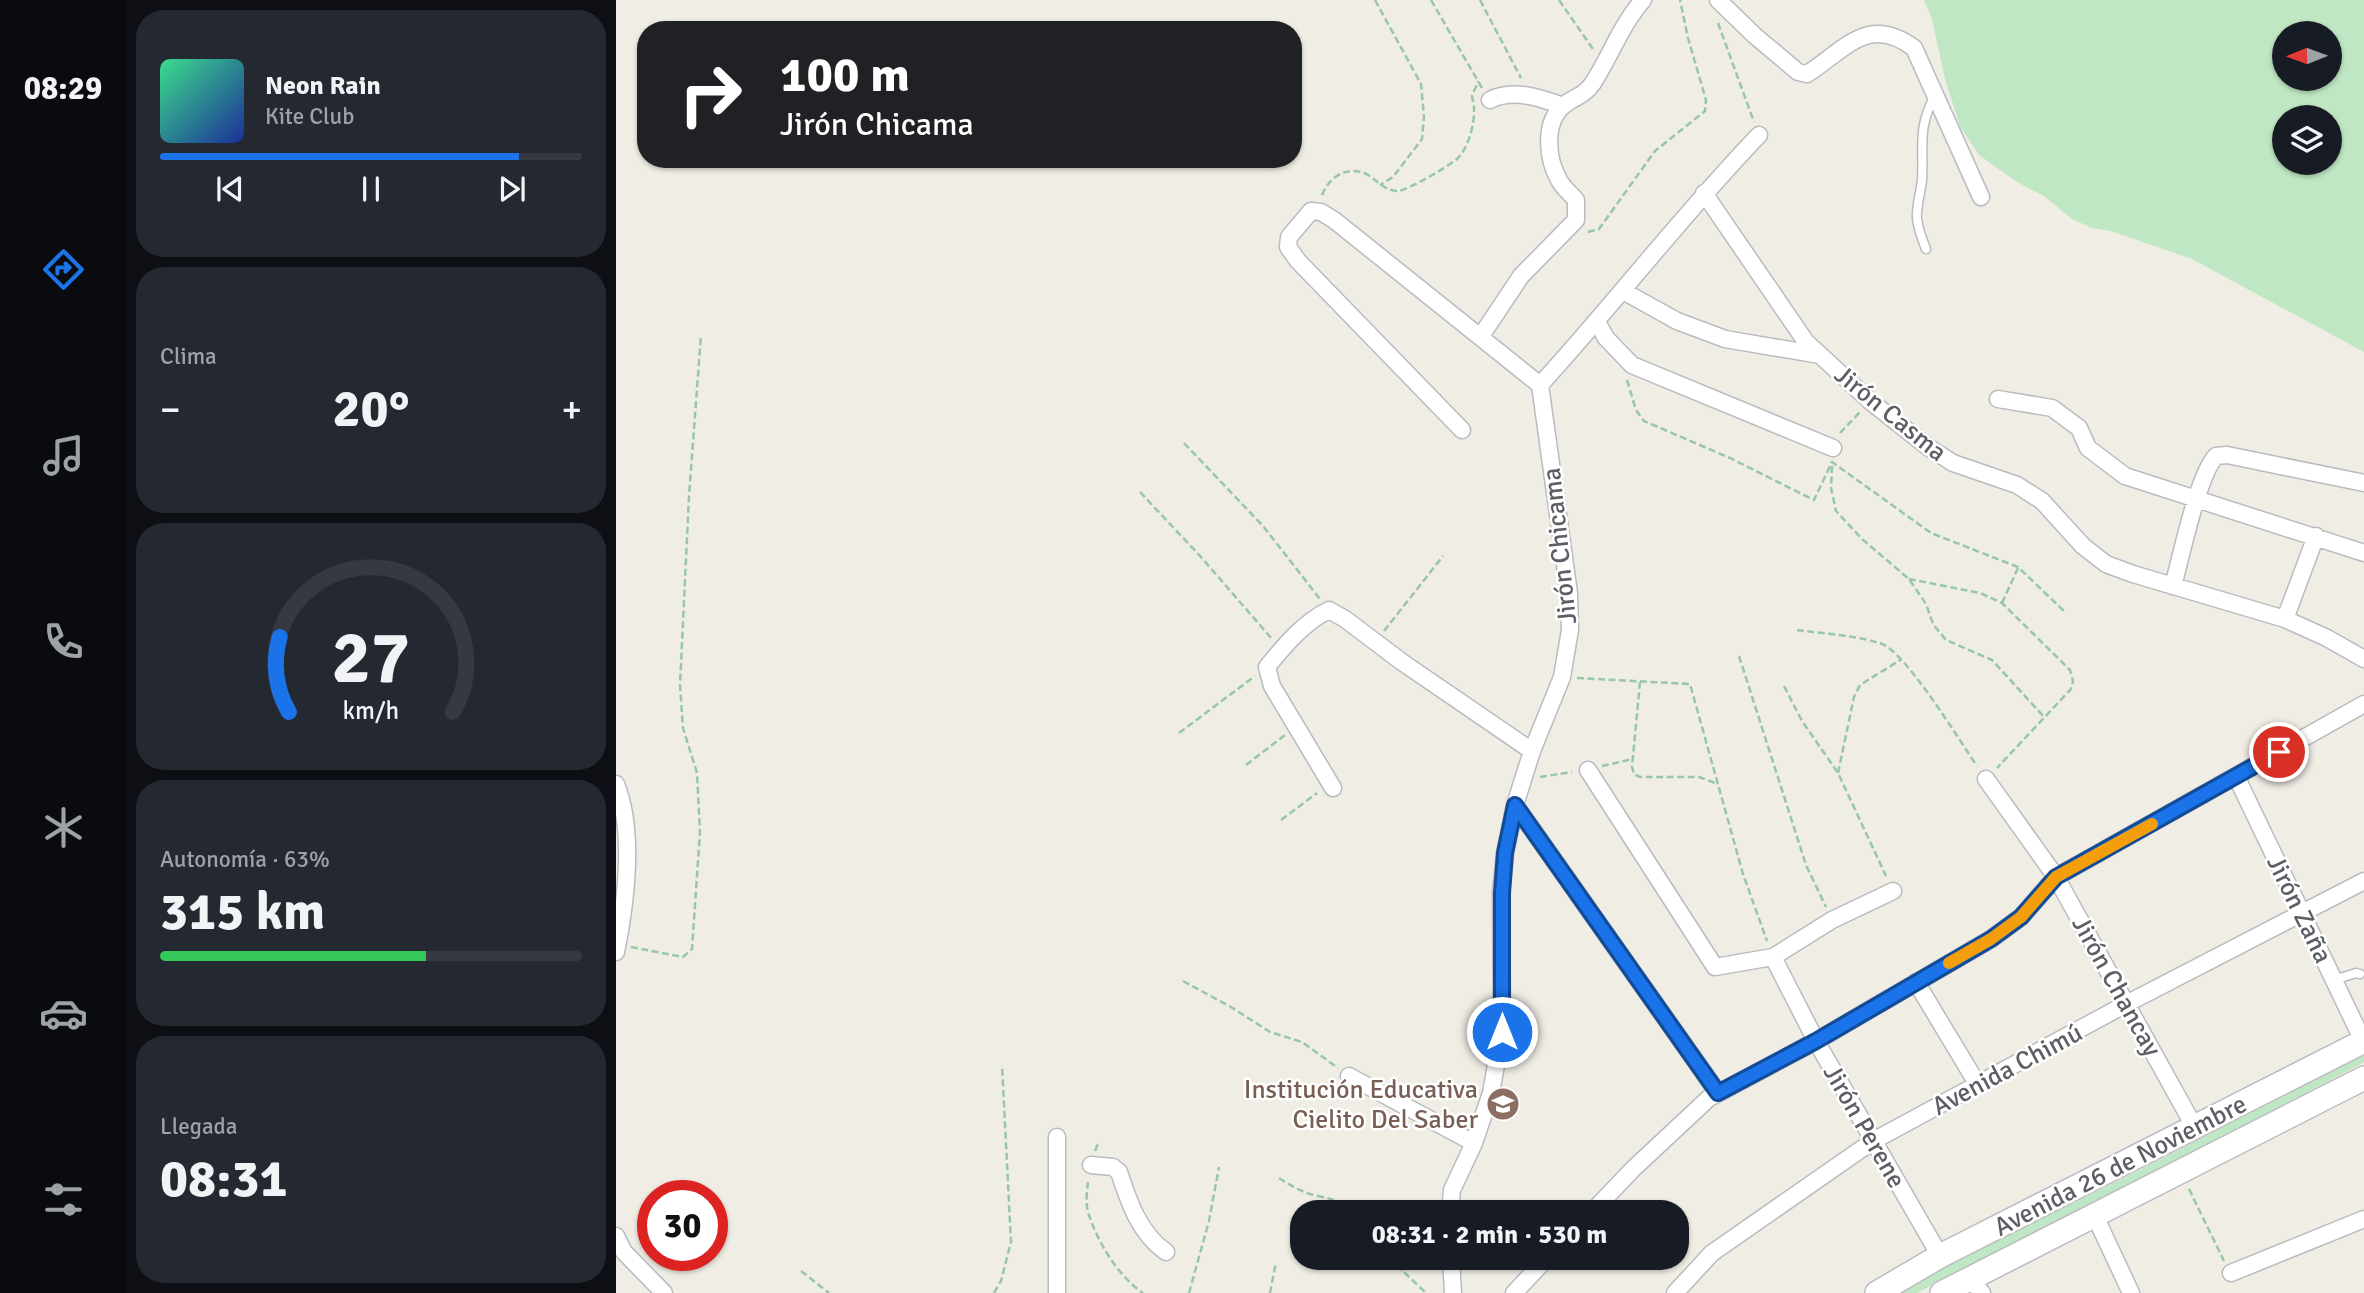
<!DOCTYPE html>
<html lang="es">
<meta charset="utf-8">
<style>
body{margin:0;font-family:Signika,sans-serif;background:#242831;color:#f1f3f6;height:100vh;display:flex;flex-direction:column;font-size:26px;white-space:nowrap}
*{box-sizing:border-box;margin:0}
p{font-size:23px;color:#9ea1a6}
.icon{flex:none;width:38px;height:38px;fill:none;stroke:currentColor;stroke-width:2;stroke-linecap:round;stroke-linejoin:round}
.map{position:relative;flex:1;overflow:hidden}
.details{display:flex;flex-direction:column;gap:10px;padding:10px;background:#0d0f14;width:490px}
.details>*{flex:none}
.banner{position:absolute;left:21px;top:21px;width:665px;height:147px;border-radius:28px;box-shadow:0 2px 5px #0004;background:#202124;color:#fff;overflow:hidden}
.needle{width:46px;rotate:269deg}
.tools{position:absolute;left:1656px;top:21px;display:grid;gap:14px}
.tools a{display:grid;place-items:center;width:70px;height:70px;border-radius:50%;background:#171b24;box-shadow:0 2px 5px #0004;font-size:35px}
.speed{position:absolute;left:21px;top:1180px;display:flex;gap:14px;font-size:35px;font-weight:700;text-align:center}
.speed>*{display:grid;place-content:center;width:91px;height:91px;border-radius:50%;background:#171b24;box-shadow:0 2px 5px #0004;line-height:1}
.speed .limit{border:10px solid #d22;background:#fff;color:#111}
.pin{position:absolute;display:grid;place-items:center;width:60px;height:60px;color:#fff;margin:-30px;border:4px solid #fff;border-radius:50%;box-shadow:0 2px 7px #0007}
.me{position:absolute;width:77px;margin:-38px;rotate:0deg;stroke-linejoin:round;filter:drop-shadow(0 0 5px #0008)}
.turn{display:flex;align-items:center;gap:24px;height:147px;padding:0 28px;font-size:32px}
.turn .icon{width:91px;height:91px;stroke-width:2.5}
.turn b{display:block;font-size:49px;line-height:60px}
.big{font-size:52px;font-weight:800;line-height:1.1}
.details .tile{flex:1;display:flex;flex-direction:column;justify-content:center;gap:10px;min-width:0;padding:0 24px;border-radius:28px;background:#242831}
.details .dial{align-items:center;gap:0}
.dial svg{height:182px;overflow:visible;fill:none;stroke:#363941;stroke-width:7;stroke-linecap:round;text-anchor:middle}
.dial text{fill:#f1f3f6;stroke:none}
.song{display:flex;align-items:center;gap:21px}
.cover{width:84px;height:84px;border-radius:10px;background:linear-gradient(135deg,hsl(150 70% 55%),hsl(230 70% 35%))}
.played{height:7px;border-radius:4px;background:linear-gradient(90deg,#1a73e8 85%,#363941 85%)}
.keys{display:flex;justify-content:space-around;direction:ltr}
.heat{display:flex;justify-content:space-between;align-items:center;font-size:38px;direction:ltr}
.charge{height:10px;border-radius:5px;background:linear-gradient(90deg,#34c759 63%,#363941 0)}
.trip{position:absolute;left:674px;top:1200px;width:399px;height:70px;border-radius:28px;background:#171b24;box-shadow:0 2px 5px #0004;font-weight:800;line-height:70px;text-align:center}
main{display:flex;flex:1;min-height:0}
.tabs{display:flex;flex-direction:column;width:126px;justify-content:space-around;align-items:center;background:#090b0e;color:#9ea1a6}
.tabs .icon{width:49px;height:49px}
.tabs .selected{color:#1a73e8}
.tabs b{font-size:32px;color:#f1f3f6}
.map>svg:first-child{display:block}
.green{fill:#c0e7c3;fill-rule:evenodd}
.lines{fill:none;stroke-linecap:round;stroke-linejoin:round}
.service-casing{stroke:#b9bbc0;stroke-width:11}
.minor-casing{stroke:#b9bbc0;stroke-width:19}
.secondary-casing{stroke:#babcc3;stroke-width:26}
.path{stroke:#98c6a8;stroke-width:2.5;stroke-dasharray:7 3.5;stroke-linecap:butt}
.service{stroke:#fff;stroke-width:8}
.minor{stroke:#fff;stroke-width:16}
.secondary{stroke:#fff;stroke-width:23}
.route-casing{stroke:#114b97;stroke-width:18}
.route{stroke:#1a73e8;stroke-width:12}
.slow{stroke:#f59e0b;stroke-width:12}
.labels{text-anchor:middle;stroke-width:5;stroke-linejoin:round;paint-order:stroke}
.street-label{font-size:26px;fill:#5c5f65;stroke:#fff}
.education-label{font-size:26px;fill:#785e54;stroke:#fff;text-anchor:end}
</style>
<main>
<nav class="tabs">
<b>08:29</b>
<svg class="icon selected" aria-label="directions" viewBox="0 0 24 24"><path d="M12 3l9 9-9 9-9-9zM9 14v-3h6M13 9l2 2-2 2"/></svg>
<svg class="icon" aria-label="music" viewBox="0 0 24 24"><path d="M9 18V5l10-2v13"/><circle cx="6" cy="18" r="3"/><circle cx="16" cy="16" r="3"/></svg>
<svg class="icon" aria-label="phone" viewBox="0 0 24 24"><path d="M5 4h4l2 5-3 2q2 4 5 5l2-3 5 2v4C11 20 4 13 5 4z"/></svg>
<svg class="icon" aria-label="climate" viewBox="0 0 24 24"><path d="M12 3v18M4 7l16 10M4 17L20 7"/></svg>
<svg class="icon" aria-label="car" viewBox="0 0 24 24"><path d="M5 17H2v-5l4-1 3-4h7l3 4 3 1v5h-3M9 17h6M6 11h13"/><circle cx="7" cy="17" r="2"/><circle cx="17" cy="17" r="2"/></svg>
<svg class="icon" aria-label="filters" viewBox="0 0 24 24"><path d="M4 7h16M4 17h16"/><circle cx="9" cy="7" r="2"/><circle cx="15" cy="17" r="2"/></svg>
</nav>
<section class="details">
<div class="tile">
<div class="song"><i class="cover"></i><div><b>Neon Rain</b><p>Kite Club</p></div></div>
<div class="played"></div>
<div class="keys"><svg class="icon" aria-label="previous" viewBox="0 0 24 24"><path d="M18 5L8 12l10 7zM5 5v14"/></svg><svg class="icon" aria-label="pause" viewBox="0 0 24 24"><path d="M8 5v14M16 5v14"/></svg><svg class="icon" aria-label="next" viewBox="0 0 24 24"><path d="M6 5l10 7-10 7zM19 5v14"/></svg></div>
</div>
<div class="tile"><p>Clima</p>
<div class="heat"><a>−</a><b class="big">20°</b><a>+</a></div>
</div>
<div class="tile dial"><svg viewBox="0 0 100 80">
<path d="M14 69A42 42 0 1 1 86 69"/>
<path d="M14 69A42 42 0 0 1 10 36" stroke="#1a73e8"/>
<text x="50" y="56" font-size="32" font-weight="700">27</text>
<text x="50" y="72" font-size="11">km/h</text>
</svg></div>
<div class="tile"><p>Autonomía · 63%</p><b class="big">315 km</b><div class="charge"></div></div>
<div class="tile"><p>Llegada</p><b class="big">08:31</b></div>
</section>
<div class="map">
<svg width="1748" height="1293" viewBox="0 0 1748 1293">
<rect width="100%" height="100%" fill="#efede4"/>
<path class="green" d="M1308 0H1748V352L1576 259 1495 231 1476 228 1456 219 1428 196 1401 182 1363 155 1344 126 1329 79 1316 19ZM1668 33H1713V79H1668ZM1668 117H1713V163H1668Z
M1748 1054V1062L1574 1155 1301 1293H1284L1347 1257 1506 1179Z"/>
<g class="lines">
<defs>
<path id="service" d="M1310 249C1306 239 1302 229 1301 218 1300 206 1305 192 1306 180 1308 147 1301 127 1319 96
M1718 980 1740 973 1744 974"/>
<path id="minor" d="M1102 0 1138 35 1182 72 1191 74C1230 49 1252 14 1298 48L1365 197
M874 100C896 88 925 98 947 106
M1088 193 1190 342 1254 401 1312 447 1337 463 1401 485 1426 501 1467 546 1490 564 1517 574 1669 619 1711 638 1748 659
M1007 291 1061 321 1109 339 1204 355
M981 322 990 338 1016 365 1217 448
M865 336 905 276 960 220V200C955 194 947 188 943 180 931 159 927 122 948 105 960 96 968 96 977 83 995 55 1005 25 1027 0
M1382 399 1436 408 1463 428 1472 448 1509 476 1748 553
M846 430 682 261 672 247 673 237 695 211 705 212 718 220 924 385
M1557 586C1565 557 1582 475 1600 456L1611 455 1748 483
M1669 619 1700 536
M972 770 1099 967 1157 957 1216 920 1277 891
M1620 776 1747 1041
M1370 779 1440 877 1579 1128
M0 784C19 831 10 903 0 952
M717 788 656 686 651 667C668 646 688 622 713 610L729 619 786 662 916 751
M899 805 1102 1093
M1157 957 1200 1041 1324 1256
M1300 982 1362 1085
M733 1076 858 1143
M475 1165 497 1167 503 1172C513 1202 523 1233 550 1252
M834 1213 836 1190 858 1143 875 1093 886 1032 885 893 889 853 899 805 916 751 946 677 954 630 953 593 924 385C999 303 1066 215 1143 135
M975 1213 1017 1169 1093 1098 1200 1041 1375 939 1405 917 1440 877 1748 704
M1479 1216 1515 1293
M0 1236 8 1252 48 1293
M835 1258 837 1293
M1615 1273 1748 1219
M1354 1278 1366 1293
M441 1293V1137
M898 1293 931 1258
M1059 1293 1096 1253 1257 1141 1510 1004 1748 881"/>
<path id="secondary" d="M1261 1293 1324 1256 1748 1041
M1326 1293 1748 1078"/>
</defs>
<use href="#service" class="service-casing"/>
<use href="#minor" class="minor-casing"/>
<use href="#secondary" class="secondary-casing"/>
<path class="path" d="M759 0 805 84 808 117 806 139 777 177 764 185
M815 0 866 88
M864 0 905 78
M943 0 977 49
M1102 23 1138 122
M706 195C713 178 729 166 748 173 760 178 766 190 781 191 791 191 835 165 842 158 853 147 859 122 858 107 858 106 856 97 856 96 857 92 861 86 862 81
M972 232 983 229 1039 151 1089 111 1090 100 1072 38 1064 0
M1011 380 1020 410 1028 421 1114 458 1198 500 1216 462 1315 533 1402 567 1449 612
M1224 433 1244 412
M568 443 647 526 704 599
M1216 466 1215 488 1220 511 1246 539 1293 579 1310 604 1317 624 1330 640 1376 660 1429 718
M524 492 585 557 656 639
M1293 579 1364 593 1386 603 1454 670 1457 681 1455 689 1381 768
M1386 603 1402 568
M1181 630C1209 634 1240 635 1266 644 1291 654 1343 740 1361 766
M768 631 827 556
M1123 656 1190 865 1210 907
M961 678 1074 684 1127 874 1151 941
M1024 682 1016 767 1018 774 1024 777H1083L1102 784
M1168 686 1186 721 1222 773 1270 876
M563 733 639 676
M630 765 669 735
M986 766 1017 759
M1222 773 1238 697 1244 685 1286 659
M924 777 956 772
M665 820 701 793
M15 947 67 957 76 949 84 832 81 773 67 728 64 685 73 496 85 335
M567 981 615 1007 654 1032 686 1042 722 1068
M479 1151 483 1141
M663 1178C674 1185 685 1192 698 1195 713 1199 726 1199 737 1213
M472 1182C471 1192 469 1205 473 1215 482 1243 503 1277 527 1293
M1573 1189 1608 1261
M773 1258 810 1293
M185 1271 213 1293
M378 1293 385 1281 395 1242 386 1065
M573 1293 593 1221 603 1167
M654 1293 660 1262"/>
<use href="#service" class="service"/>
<use href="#minor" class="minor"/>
<use href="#secondary" class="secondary"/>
</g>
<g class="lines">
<defs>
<path id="route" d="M886 1032V893L889 853 899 805 1102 1093 1200 1041 1375 939 1405 917 1440 877 1663 752"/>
</defs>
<use href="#route" class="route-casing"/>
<use href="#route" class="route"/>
<path class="slow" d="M1333 963 1375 939 1405 917 1440 877 1536 824"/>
</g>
<defs>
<symbol id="school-disc" viewBox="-11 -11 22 22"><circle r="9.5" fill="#8d6e63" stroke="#fff"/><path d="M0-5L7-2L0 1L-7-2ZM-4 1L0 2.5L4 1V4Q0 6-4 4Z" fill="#fff"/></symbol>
</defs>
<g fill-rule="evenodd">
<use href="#school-disc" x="868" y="1085" width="38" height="38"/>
</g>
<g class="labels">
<g class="street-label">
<text transform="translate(1275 413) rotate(39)" y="9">Jirón Casma</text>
<text transform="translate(943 546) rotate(-96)" y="9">Jirón Chicama</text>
<text transform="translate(1684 909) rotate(64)" y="9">Jirón Zaña</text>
<text transform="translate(1501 986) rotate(61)" y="9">Jirón Chancay</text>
<text transform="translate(1391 1069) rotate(-28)" y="9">Avenida Chimú</text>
<text transform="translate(1249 1126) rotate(60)" y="9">Jirón Perene</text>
<text transform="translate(1504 1165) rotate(-27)" y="9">Avenida 26 de Noviembre</text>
</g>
<g class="education-label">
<text x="862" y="1098">Institución Educativa<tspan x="862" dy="30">Cielito Del Saber</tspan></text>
</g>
</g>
</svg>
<div class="tools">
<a><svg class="needle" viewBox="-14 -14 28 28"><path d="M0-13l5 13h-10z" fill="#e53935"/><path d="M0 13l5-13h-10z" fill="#9ea1a6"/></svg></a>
<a><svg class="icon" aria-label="layers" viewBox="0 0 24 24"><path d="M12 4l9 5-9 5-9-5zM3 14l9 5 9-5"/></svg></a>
</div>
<div class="speed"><div class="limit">30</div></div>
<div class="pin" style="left:1663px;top:752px;background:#d93025"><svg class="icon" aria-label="arrive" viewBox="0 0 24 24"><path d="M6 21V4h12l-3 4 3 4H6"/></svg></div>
<svg class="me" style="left:886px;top:1032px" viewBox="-20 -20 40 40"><circle r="17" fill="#1a73e8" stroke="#fff" stroke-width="3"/><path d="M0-11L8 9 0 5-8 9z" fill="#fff"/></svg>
<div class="trip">08:31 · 2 min · 530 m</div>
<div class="banner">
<div class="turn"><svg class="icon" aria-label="right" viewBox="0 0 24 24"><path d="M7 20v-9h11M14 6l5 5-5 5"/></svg><div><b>100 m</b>Jirón Chicama</div></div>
</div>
</div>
</main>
